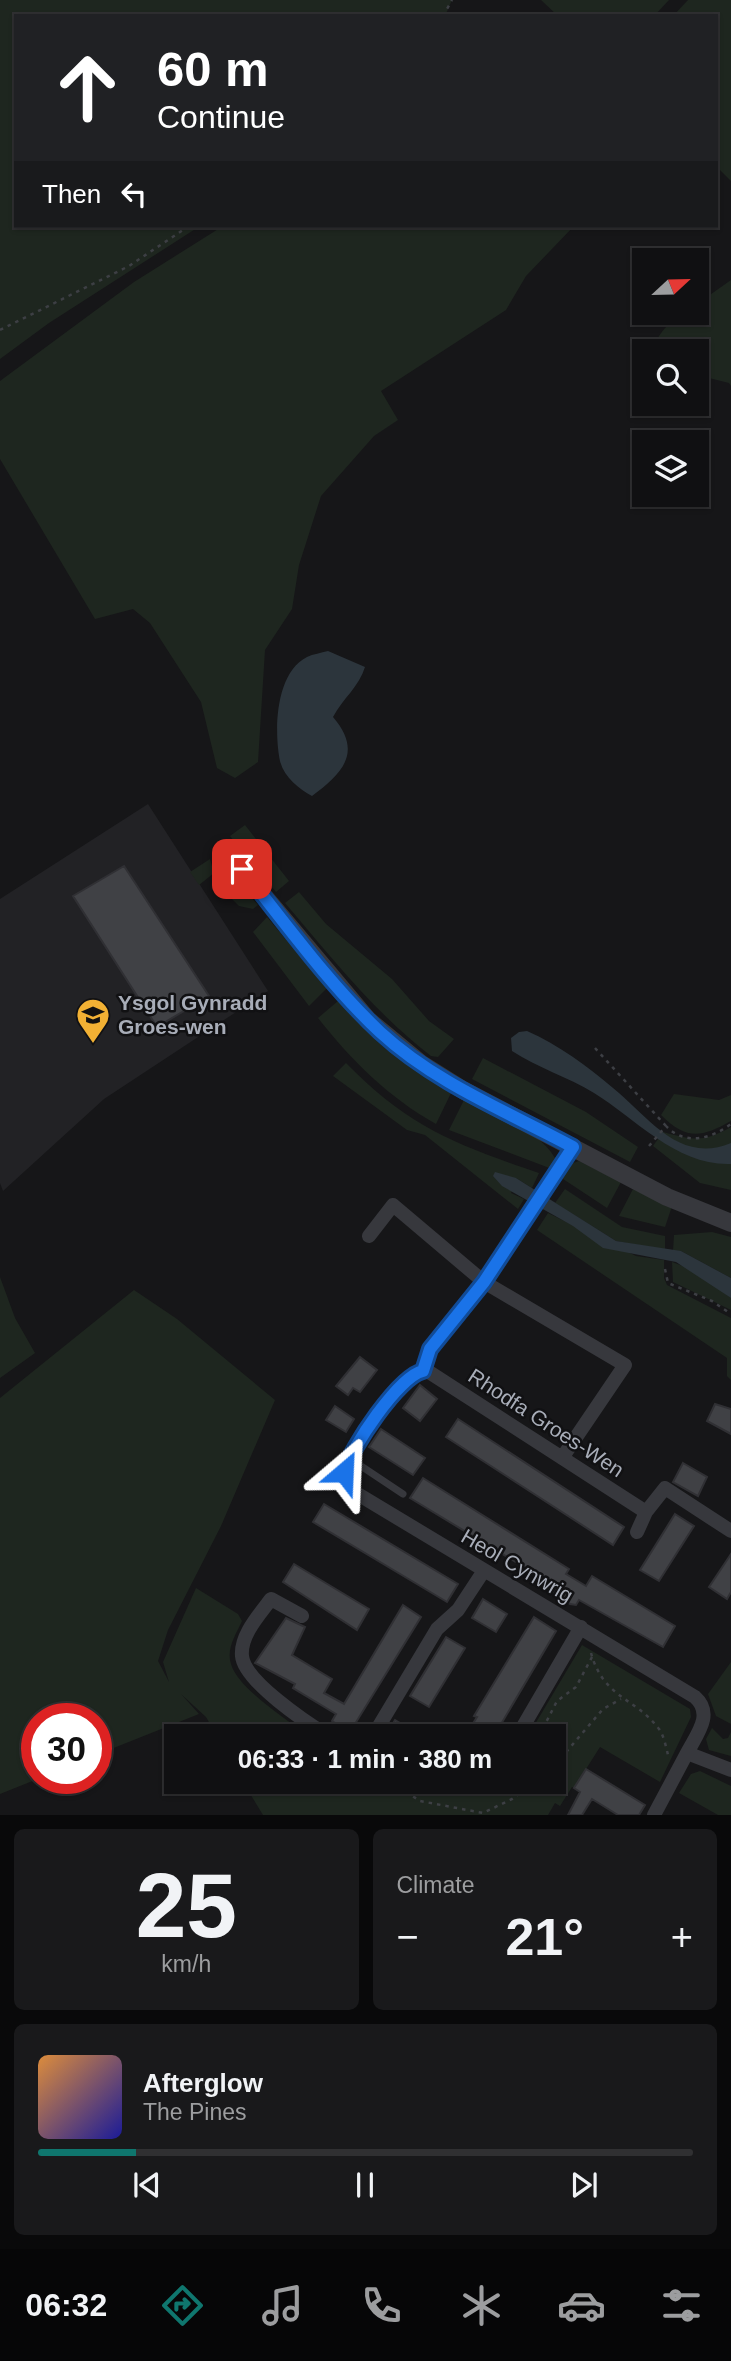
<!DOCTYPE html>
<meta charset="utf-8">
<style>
body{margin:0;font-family:Helvetica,sans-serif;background:#19191b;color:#f1f3f6;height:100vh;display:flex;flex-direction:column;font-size:26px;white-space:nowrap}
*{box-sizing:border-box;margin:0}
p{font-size:23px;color:#9c9d9f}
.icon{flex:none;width:38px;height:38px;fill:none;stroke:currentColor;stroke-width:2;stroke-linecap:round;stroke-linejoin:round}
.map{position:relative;height:1815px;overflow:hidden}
.details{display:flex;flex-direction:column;gap:14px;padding:14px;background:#09090a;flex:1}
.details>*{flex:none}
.hud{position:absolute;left:14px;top:14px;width:704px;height:214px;border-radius:0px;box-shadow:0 2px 5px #0004,0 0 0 2px #303032;background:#202124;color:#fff;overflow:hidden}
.needle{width:46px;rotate:68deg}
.buttons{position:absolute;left:632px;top:248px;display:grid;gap:14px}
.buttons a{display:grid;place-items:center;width:77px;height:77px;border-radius:0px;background:#101012;box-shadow:0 2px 5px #0004,0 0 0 2px #303032;font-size:35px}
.speed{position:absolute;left:21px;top:1703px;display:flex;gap:14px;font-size:35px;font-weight:700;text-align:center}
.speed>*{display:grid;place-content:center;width:91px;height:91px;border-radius:50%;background:#101012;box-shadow:0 2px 5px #0004,0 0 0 2px #303032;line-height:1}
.speed .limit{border:10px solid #d22;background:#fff;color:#111}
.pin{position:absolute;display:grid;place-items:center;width:60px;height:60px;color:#fff;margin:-30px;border-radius:14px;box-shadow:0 4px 10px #0006}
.me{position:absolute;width:77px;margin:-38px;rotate:26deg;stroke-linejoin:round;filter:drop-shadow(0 0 5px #0008)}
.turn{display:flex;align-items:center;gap:24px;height:147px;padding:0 28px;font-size:32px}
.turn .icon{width:91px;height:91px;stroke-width:2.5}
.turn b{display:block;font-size:49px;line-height:60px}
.then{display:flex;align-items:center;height:66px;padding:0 28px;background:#0003;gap:14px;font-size:26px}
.big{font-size:52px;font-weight:700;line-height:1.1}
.details .tile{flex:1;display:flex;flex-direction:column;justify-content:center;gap:10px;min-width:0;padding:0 24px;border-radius:10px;background:#19191b}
.details .dial{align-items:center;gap:0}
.dial b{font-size:91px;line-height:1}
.song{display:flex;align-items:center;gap:21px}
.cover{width:84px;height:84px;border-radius:10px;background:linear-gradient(135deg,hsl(30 70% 55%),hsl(240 70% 35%))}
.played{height:7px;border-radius:4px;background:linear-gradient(90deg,#0f766e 15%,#303032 15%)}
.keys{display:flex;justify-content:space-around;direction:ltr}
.heat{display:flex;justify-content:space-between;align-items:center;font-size:38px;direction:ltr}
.details .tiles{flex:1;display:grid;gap:14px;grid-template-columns:1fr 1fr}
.tile:last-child{grid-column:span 2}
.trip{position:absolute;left:164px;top:1724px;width:402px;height:70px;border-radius:0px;background:#101012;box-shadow:0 2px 5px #0004,0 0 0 2px #303032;font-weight:700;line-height:70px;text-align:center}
.tabs{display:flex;height:112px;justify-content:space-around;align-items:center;background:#060607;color:#9c9d9f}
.tabs .icon{width:49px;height:49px}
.tabs .selected{color:#0f766e}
.tabs b{font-size:32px;color:#f1f3f6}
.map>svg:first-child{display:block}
.built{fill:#222225}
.green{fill:#1e261f}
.water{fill:#2c353c}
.building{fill:#404145;stroke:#303034;stroke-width:2}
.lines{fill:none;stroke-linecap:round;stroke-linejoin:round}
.path{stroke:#3d3f44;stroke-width:2.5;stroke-dasharray:3.5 5;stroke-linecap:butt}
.service{stroke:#37383d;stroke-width:7}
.minor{stroke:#37383d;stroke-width:14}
.tertiary{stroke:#37383d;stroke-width:18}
.route-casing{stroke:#114b97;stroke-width:18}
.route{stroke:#1a73e8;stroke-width:12}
.labels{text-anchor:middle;stroke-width:5;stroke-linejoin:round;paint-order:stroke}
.poi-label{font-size:21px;font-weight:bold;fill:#a8adb8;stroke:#111113;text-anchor:start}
.street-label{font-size:21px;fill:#a8adb8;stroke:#111113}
</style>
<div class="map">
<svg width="731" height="1815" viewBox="0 0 731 1815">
<rect width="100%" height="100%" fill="#161618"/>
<path class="built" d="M148 804 268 991 104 1099 3 1191 0 1183V899Z"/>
<path class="green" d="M0 0H452L445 16H16V226H200L49 323 0 359Z
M541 0H669L654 16H558Z
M688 0H731V181L716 166V16H673Z
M223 226H574L526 276 506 310 381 391 398 420 374 436 321 496 299 565 292 609 265 650 258 762 235 778 217 768 201 702 150 623 133 609 95 619 0 459V381L134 282Z
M731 280V386L729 383 697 375 696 352H650C660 332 673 313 696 313L697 304Z
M245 825 289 881 276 892 230 836Z
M210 859 214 873 199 885 190 872Z
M234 891 249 895 258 905 253 909 239 906 226 893Z
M299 892 326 924 392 979 429 1021 454 1039 438 1057 431 1056C374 1012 331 957 285 903Z
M267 917 327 988 309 1006 253 932Z
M338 1001 386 1049 451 1093 436 1124C388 1097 352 1061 318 1018Z
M483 1058 586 1112 638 1147 630 1162 472 1079Z
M346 1063C410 1128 455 1144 539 1173L532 1188 516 1178 511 1193 524 1199 518 1209 425 1135 407 1130 333 1076Z
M674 1094 719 1100 731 1095V1121C701 1138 686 1140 661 1115Z
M464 1100C494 1115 538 1128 555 1158L552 1169 449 1130Z
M731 1127V1190L700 1183 653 1146 663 1132C694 1140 702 1143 731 1127Z
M579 1161 621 1182 607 1208 560 1177 570 1164Z
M565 1189 622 1227 665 1236V1250L616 1241 555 1203Z
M633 1189 672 1206 665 1227 619 1216Z
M548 1213 636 1256 664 1260V1278L667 1285 731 1318V1380L727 1376V1358L537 1230Z
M712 1232 731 1237V1278L681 1251H673L674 1235Z
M672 1262 691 1269 731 1298V1310L673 1282Z
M0 1277 15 1318 35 1353 0 1378Z
M134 1290 177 1319 275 1400 221 1526 168 1630 158 1661 169 1682 163 1662 196 1588 238 1614 242 1621C236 1634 226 1649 231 1664 238 1689 287 1719 308 1736H217L206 1717 181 1694 199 1714 96 1755V1718H37V1778H40L0 1794V1398Z
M582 1645 690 1709 691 1717 660 1782 600 1747 574 1788 572 1787 560 1806 555 1803 548 1815H263L243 1782H555V1736H528Z
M731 1662V1724L716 1716 708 1694Z
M712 1728 723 1739 728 1738 731 1732V1756L709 1750 706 1739Z
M700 1771 731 1786V1815H718L679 1793 691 1774Z"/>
<path class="water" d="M328 651 365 667C359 687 343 698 333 717 363 752 343 773 312 796 299 789 284 777 280 761 274 732 275 673 307 657 313 654 321 653 328 651Z
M527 1031C559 1045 587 1066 613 1088 648 1116 679 1165 731 1143V1164C677 1166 636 1119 594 1093 568 1077 538 1068 512 1051L511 1038 519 1032Z
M495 1172 516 1178 616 1241 681 1251 731 1278V1298L676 1262 603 1248 573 1226 502 1186 493 1176Z"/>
<path class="building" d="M124 866 209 996 157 1027 73 896Z
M360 1357 377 1370 360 1392 353 1388 348 1395 336 1386Z
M420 1385 437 1399 420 1421 403 1408Z
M715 1404 731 1409V1434L707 1421Z
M335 1406 354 1419 346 1432 326 1420Z
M458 1419 624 1527 613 1545 446 1437Z
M381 1429 425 1458 413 1475 369 1447Z
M683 1463 707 1477 698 1496 673 1482Z
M423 1478 569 1569 566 1574 586 1586 592 1576 675 1626 663 1647 579 1600 576 1605 570 1604 553 1592 557 1587 410 1498Z
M324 1504 458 1584 447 1602 313 1522Z
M675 1514 694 1526 659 1581 640 1570Z
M731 1554V1592L727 1599 709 1587Z
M294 1564 369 1609 357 1630 283 1582Z
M483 1599 507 1614 496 1632 472 1618Z
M403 1605 421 1617 350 1732 332 1721 336 1714 293 1688 295 1684 255 1663 286 1618 305 1627 292 1655 332 1679 324 1693 344 1704Z
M534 1617 556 1631 494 1736H465L477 1717 474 1716Z
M446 1637 465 1648 429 1707 410 1696Z
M395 1720 422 1736H385Z
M586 1769 645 1805 639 1815H618L592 1799 582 1815H568L580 1792 574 1788Z"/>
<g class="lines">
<path class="path" d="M443 16 452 0
M0 330 129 266 189 226
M595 1048 666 1126
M649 1146 666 1126C685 1146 711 1139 731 1124
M665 1269 668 1283 712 1301 731 1314
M591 1653C604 1699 635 1697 659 1729 664 1736 666 1747 668 1755
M539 1736 557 1701 576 1687 592 1657
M555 1765 603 1709 621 1699
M372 1782C407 1789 442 1799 476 1782
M399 1787 420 1801 483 1813 512 1799 536 1782"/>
<path class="service" d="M349 1458 403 1494"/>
<path class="minor" d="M369 1236 393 1205 484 1282 625 1365 562 1458
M423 1372C398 1376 352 1448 344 1472L356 1493 695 1697C714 1714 697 1734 687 1753L731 1770
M423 1372H429L646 1512 665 1488 731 1531
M423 1372 430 1349 484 1282 573 1147
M637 1532 646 1512
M302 1616 271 1599C260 1614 240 1635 242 1656 244 1681 307 1723 328 1736
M521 1730 581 1627
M373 1736 437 1629 458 1610 483 1572
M505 1736 510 1729
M654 1815 687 1753"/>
<path class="tertiary" d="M227 852 368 1020 420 1063 463 1090 667 1197 731 1223"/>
</g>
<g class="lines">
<defs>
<path id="route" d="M242 869C286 924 329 984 380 1032 435 1083 508 1112 573 1147L484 1282 430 1349 423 1371C399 1376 351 1448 344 1472"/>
</defs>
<use href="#route" class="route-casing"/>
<use href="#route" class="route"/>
</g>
<defs>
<symbol id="school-pin" viewBox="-11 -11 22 30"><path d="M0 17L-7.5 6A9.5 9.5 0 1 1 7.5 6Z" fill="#f2b134" stroke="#111113"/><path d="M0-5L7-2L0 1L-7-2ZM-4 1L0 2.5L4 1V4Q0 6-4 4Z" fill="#111"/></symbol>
</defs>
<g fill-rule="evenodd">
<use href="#school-pin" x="74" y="996" width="38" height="52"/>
</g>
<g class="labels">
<g class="poi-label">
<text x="118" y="1010">Ysgol Gynradd<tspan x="118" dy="24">Groes-wen</tspan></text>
</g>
<g class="street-label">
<text transform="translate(546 1423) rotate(33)" y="7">Rhodfa Groes-Wen</text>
<text transform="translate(517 1566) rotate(30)" y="7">Heol Cynwrig</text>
</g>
</g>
</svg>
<div class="buttons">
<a><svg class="needle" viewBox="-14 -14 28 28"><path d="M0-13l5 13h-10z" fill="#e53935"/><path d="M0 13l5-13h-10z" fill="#9c9d9f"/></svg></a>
<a><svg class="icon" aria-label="search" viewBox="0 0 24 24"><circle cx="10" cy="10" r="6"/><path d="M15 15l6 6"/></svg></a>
<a><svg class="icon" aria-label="layers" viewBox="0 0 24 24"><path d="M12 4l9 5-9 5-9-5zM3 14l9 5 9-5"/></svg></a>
</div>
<div class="speed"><div class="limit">30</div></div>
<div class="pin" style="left:242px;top:869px;background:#d93025"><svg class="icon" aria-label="arrive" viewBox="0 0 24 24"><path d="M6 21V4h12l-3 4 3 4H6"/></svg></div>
<svg class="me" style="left:344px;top:1472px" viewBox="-20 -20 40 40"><path d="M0-17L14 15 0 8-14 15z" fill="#1a73e8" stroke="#fff" stroke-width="4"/></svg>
<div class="trip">06:33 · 1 min · 380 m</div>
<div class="hud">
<div class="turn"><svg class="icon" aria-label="ahead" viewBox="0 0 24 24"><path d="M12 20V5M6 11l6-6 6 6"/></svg><div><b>60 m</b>Continue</div></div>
<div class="then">Then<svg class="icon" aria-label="left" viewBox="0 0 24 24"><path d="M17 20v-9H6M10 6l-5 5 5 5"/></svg></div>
</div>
</div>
<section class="details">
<div class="tiles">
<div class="tile dial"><b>25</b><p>km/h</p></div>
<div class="tile"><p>Climate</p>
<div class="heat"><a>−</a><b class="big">21°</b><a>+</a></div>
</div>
<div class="tile">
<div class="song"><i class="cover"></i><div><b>Afterglow</b><p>The Pines</p></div></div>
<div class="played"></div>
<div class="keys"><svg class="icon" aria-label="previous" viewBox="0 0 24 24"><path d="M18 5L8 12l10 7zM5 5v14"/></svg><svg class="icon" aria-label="pause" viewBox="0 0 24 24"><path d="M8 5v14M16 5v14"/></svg><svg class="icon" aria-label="next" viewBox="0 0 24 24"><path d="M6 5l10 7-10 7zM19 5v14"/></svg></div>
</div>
</div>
</section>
<nav class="tabs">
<b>06:32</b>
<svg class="icon selected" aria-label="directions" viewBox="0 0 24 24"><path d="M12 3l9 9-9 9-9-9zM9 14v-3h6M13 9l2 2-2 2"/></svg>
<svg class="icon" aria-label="music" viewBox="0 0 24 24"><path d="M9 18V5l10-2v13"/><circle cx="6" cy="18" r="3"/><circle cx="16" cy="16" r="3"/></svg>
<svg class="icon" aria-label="phone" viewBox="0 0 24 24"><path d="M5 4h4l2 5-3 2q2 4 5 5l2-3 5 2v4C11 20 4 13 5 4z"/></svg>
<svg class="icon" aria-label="climate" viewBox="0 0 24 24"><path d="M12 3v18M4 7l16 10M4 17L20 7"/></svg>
<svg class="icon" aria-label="car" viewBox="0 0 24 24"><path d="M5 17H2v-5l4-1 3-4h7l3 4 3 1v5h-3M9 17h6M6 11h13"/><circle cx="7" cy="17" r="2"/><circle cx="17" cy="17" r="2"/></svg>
<svg class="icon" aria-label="filters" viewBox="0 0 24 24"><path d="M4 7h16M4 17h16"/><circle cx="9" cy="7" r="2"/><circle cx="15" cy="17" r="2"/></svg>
</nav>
